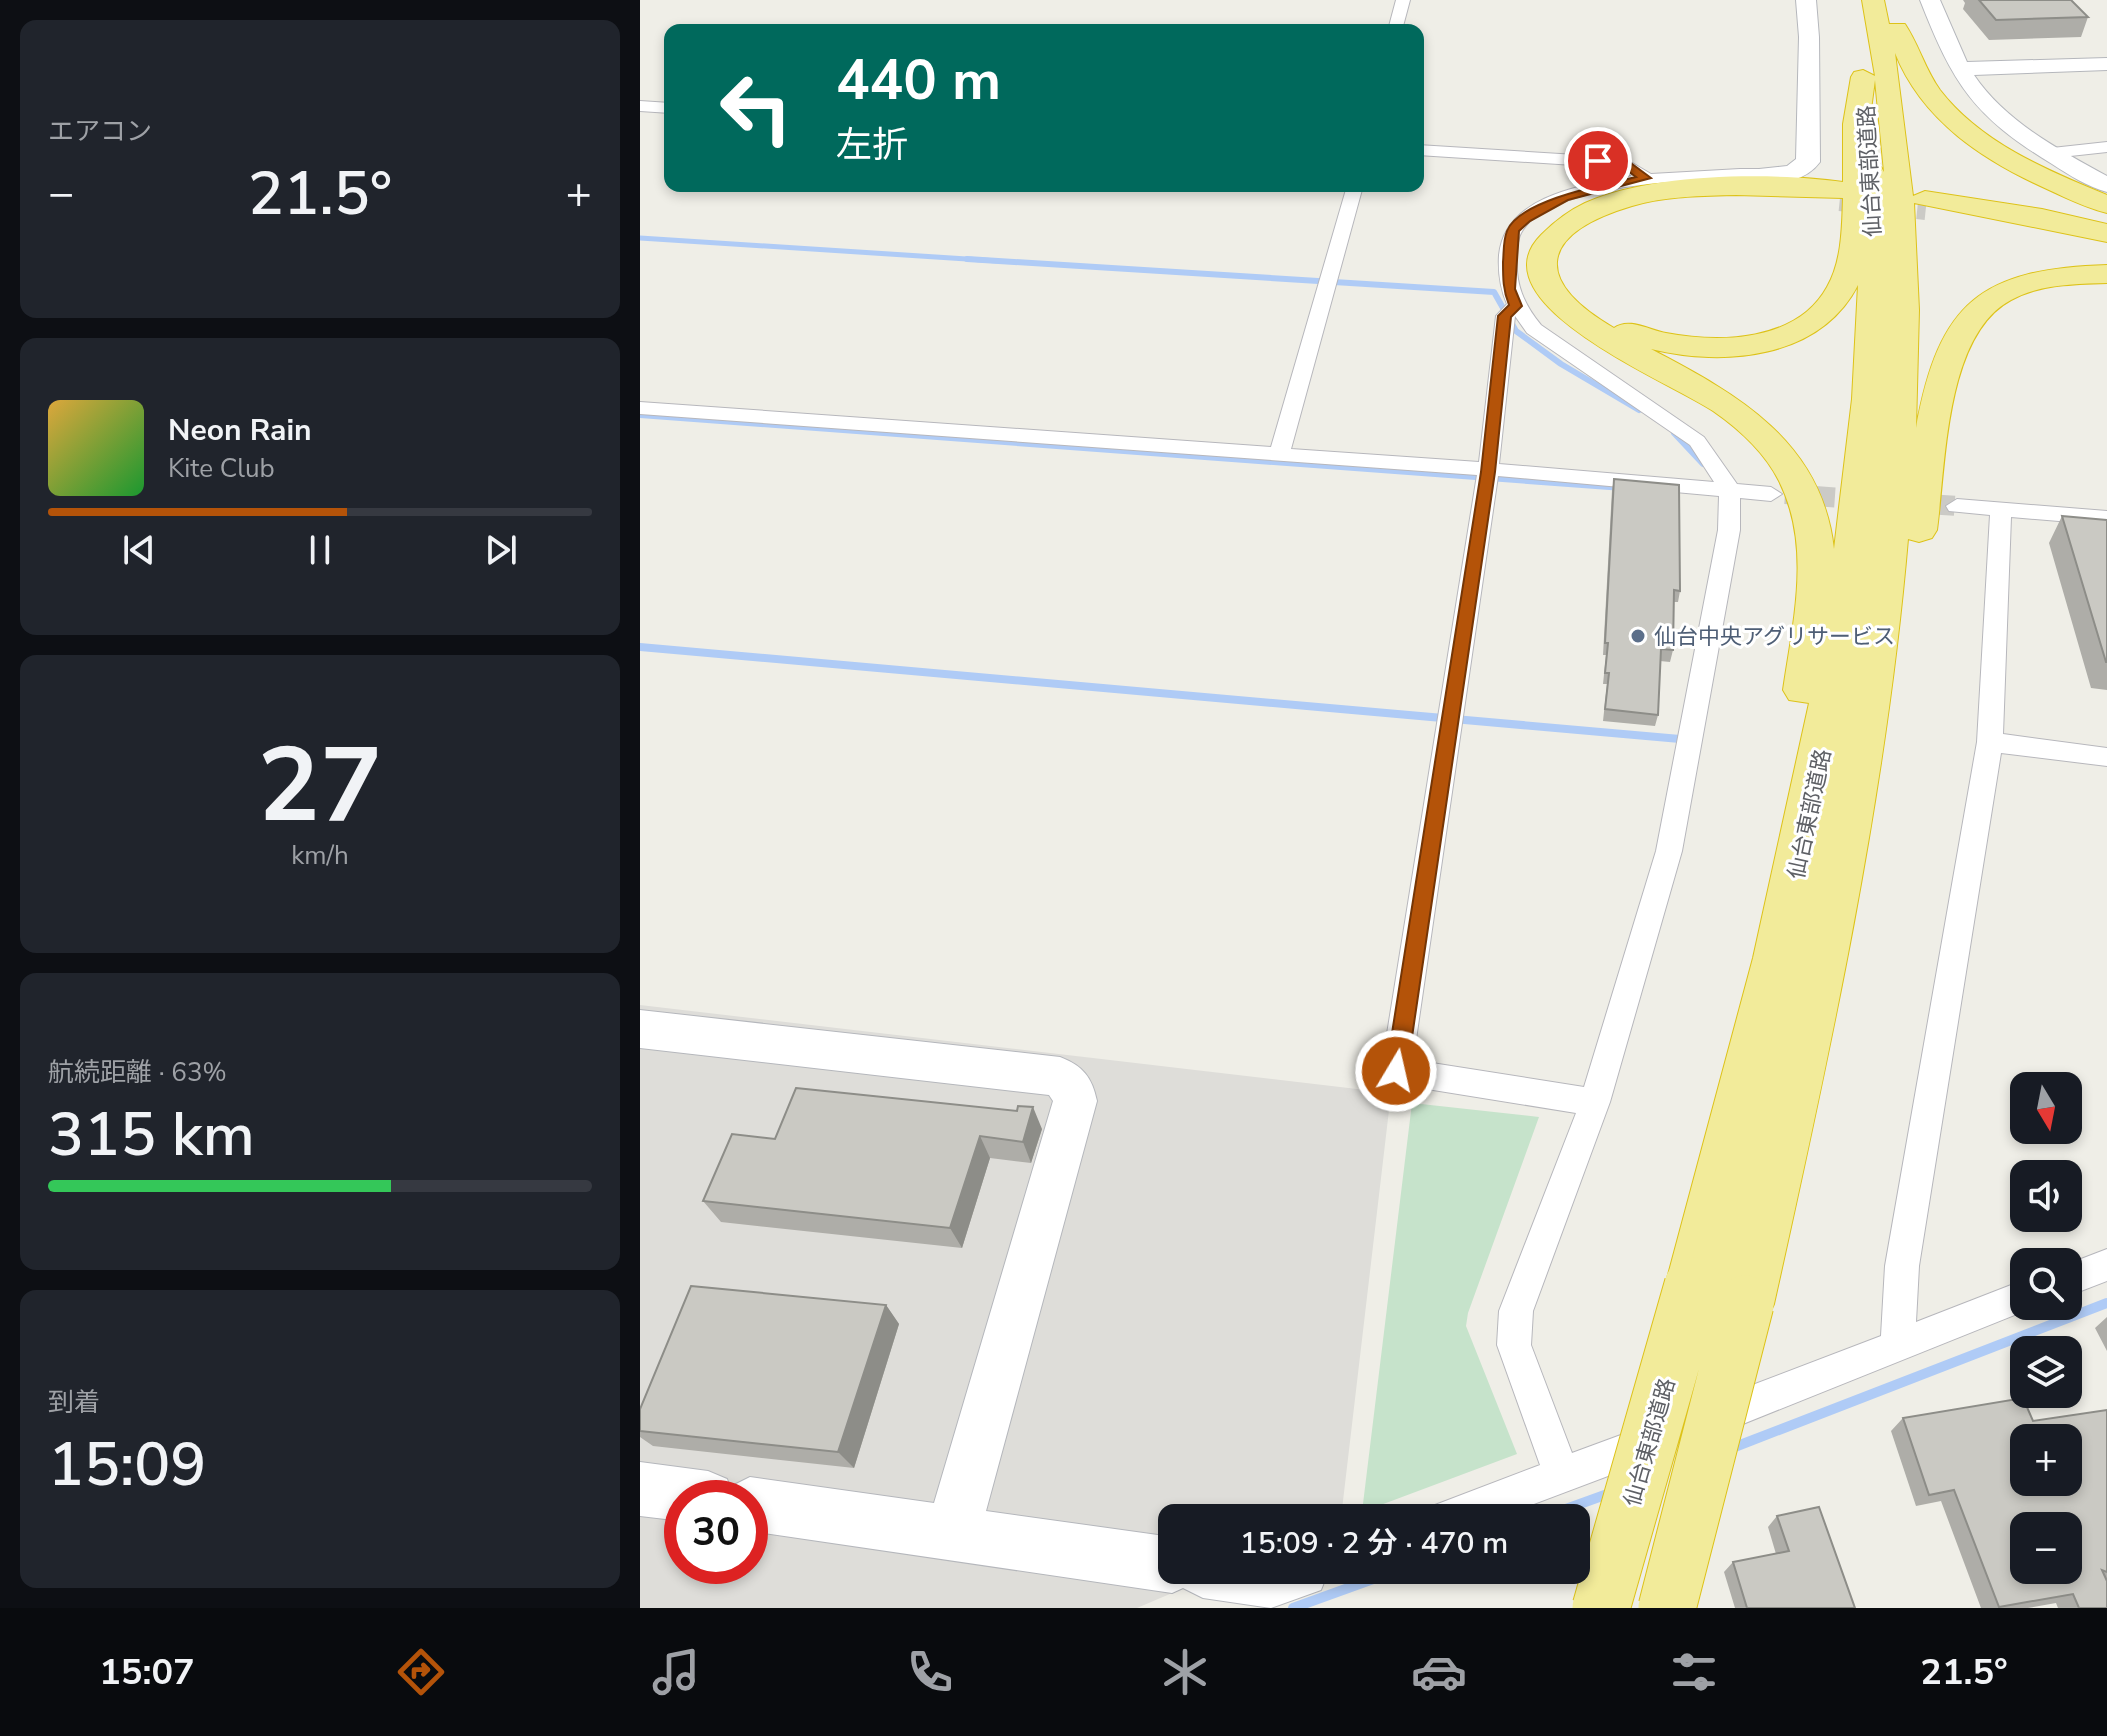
<!DOCTYPE html>
<html lang="ja">
<meta charset="utf-8">
<style>
body{margin:0;font-family:"Nunito Sans","Noto Sans JP",sans-serif;background:#20242c;color:#f1f3f6;height:100vh;display:flex;flex-direction:column;font-size:30px;white-space:nowrap}
*{box-sizing:border-box;margin:0}
p{font-size:26px;color:#9ea1a6}
.icon{flex:none;width:44px;height:44px;fill:none;stroke:currentColor;stroke-width:2;stroke-linecap:round;stroke-linejoin:round}
.map{position:relative;flex:1;overflow:hidden}
.side{display:flex;flex-direction:column;gap:20px;padding:20px;background:#0d0f14;width:640px}
.side>*{flex:none}
.top-card{position:absolute;left:24px;top:24px;width:760px;height:168px;border-radius:16px;box-shadow:0 4px 12px #0003;background:#00695c;color:#fff;overflow:hidden}
.needle{width:52px;rotate:170deg}
.controls{position:absolute;left:1370px;top:1072px;display:grid;gap:16px}
.controls a{display:grid;place-items:center;width:72px;height:72px;border-radius:16px;background:#171b24;box-shadow:0 4px 12px #0003;font-size:40px}
.speed{position:absolute;left:24px;top:1480px;display:flex;gap:16px;font-size:40px;font-weight:700;text-align:center}
.speed>*{display:grid;place-content:center;width:104px;height:104px;border-radius:50%;background:#171b24;box-shadow:0 4px 12px #0003;line-height:1}
.speed .limit{border:12px solid #d22;background:#fff;color:#111}
.pin{position:absolute;display:grid;place-items:center;width:68px;height:68px;color:#fff;margin:-34px;border:4px solid #fff;border-radius:50%;box-shadow:0 2px 8px #0007}
.me{position:absolute;width:88px;margin:-44px;rotate:9deg;stroke-linejoin:round;filter:drop-shadow(0 0 6px #0008)}
.turn{display:flex;align-items:center;gap:28px;height:168px;padding:0 40px;font-size:36px}
.turn .icon{width:104px;height:104px;stroke-width:2.5}
.turn b{display:block;font-size:56px;line-height:68px}
.big{font-size:60px;font-weight:600;line-height:1.1}
.side .card{flex:1;display:flex;flex-direction:column;justify-content:center;gap:12px;min-width:0;padding:0 28px;border-radius:16px;background:#20242c}
.side .dial{align-items:center;gap:0}
.dial b{font-size:104px;line-height:1}
.song{display:flex;align-items:center;gap:24px}
.cover{width:96px;height:96px;border-radius:12px;background:linear-gradient(135deg,hsl(40 70% 55%),hsl(130 70% 35%))}
.played{height:8px;border-radius:4px;background:linear-gradient(90deg,#b45309 55%,#363941 55%)}
.keys{display:flex;justify-content:space-around;direction:ltr}
.heat{display:flex;justify-content:space-between;align-items:center;font-size:44px;direction:ltr}
.charge{height:12px;border-radius:6px;background:linear-gradient(90deg,#34c759 63%,#363941 0)}
.trip{position:absolute;left:518px;top:1504px;width:432px;height:80px;border-radius:16px;background:#171b24;box-shadow:0 4px 12px #0003;font-weight:600;line-height:80px;text-align:center}
.tabs{display:flex;height:128px;justify-content:space-around;align-items:center;background:#090b0e;color:#9ea1a6}
.tabs .icon{width:56px;height:56px}
.tabs .current{color:#b45309}
.tabs b{font-size:36px;color:#f1f3f6}
main{display:flex;flex:1;min-height:0}
.map>svg:first-child{display:block}
.industrial{fill:#deddd9;fill-rule:evenodd}
.green{fill:#c6e3cb}
.lines{fill:none;stroke-linecap:round;stroke-linejoin:round}
.stream-far3{stroke:#afcbf6;stroke-width:5}
.stream-far2{stroke:#afcbf6;stroke-width:6}
.stream-far1{stroke:#afcbf6;stroke-width:8}
.stream{stroke:#afcbf6;stroke-width:10}
.street-tunnel{stroke:#cbcac6;stroke-width:20;stroke-dasharray:20 10;stroke-linecap:butt}
.highway-tunnel{stroke:#cbcac6;stroke-width:26;stroke-dasharray:26 13;stroke-linecap:butt}
.street-casing{stroke:#b7b7bc;stroke-width:2}
.secondary-casing{stroke:#b5b7bc;stroke-width:2}
.highway-casing{stroke:#ddc218;stroke-width:2}
.street{fill:#fff;fill-rule:evenodd}
.secondary{fill:#fff;fill-rule:evenodd}
.highway{fill:#f2eb9a;fill-rule:evenodd}
.highway-bridge-casing{stroke:#ddc218;stroke-width:59;stroke-linecap:butt}
.highway-bridge{stroke:#f2eb9a;stroke-width:57}
.wall{fill:#aeada8}
.shaded-wall{fill:#8d8d88}
.building{fill:#cac9c3;stroke:#8d8d88;stroke-width:2;fill-rule:evenodd}
.route{fill:#b45309;stroke:#753606;stroke-width:2}
.service-dot{fill:#5c6f8a;stroke:#fff;stroke-width:3}
.labels{text-anchor:middle;stroke-width:6;stroke-linejoin:round;paint-order:stroke}
.street-label{font-size:22px;fill:#5e6065;stroke:#fff}
.service-label{font-size:22px;fill:#4e5e75;stroke:#fff;text-anchor:start}
</style>
<main>
<section class="side">
<div class="card"><p>エアコン</p>
<div class="heat"><a>−</a><b class="big">21.5°</b><a>+</a></div>
</div>
<div class="card">
<div class="song"><i class="cover"></i><div><b>Neon Rain</b><p>Kite Club</p></div></div>
<div class="played"></div>
<div class="keys"><svg class="icon" aria-label="previous" viewBox="0 0 24 24"><path d="M18 5L8 12l10 7zM5 5v14"/></svg><svg class="icon" aria-label="pause" viewBox="0 0 24 24"><path d="M8 5v14M16 5v14"/></svg><svg class="icon" aria-label="next" viewBox="0 0 24 24"><path d="M6 5l10 7-10 7zM19 5v14"/></svg></div>
</div>
<div class="card dial"><b>27</b><p>km/h</p></div>
<div class="card"><p>航続距離 · 63%</p><b class="big">315 km</b><div class="charge"></div></div>
<div class="card"><p>到着</p><b class="big">15:09</b></div>
</section>
<div class="map">
<svg width="1467" height="1608" viewBox="0 0 1467 1608">
<rect width="100%" height="100%" fill="#efeee7"/>
<path class="industrial" d="M0 1005 751 1093 701 1518H532V1570H586L497 1608H0ZM42 1498H110V1566H42Z"/>
<path class="green" d="M772 1103 899 1117 828 1313 826 1326 877 1454 722 1512Z"/>
<g class="lines">
<path class="stream-far3" d="M0 238 358 261"/>
<path class="stream-far2" d="M327 259 854 292 876 331 921 364 999 410
M0 415 983 488
M1034 433 1063 464"/>
<path class="stream-far1" d="M0 647 1040 739"/>
<path class="stream" d="M1087 1450 1467 1303
M901 1518 973 1492
M653 1608 758 1570"/>
<path class="street-tunnel" d="M1145 494 1317 506"/>
<path class="highway-tunnel" d="M1200 198 1286 207"/>
<defs>
<path id="street" d="M756 0H770L762 30H748Z
M0 101 30 103V113L0 111Z
M1467 142V152L1412 158 1404 153 1412 148Z
M778 145 984 158 1011 174 1100 169H1127L1135 174 1127 179C1072 179 910 179 881 233 877 240 877 250 877 257 875 284 884 304 901 325L1064 437 1097 484 1131 487 1142 494 1131 501 1100 498V530L1042 851 970 1102 893 1311 891 1345 932 1453 1008 1425 1021 1430 1026 1443 1021 1456 857 1518H789L795 1505 900 1465 857 1345 859 1311 936 1113 756 1084 745 1080 741 1071 837 475 0 414V402L631 447 707 186H723L651 449 839 462 856 316 867 304C860 288 858 272 859 255 865 195 944 185 992 176L980 168 778 155ZM875 316 887 333 1050 445 1074 482 859 464ZM858 476 1079 496 1078 530 1016 851 944 1087 773 1060Z
M1317 499 1467 511V525L1371 517 1363 734 1467 748V766L1361 753 1279 1266 1276 1322 1384 1280V1306H1397L1078 1434 1065 1429 1060 1416 1065 1403 1241 1336 1245 1266 1337 742 1350 515 1309 511 1306 506Z
M1467 1249V1281L1428 1296V1264Z"/>
<path id="secondary" d="M1156 0H1176L1179 37 1180 162C1166 181 1141 185 1119 179L1115 174 1119 169 1147 166 1156 159 1159 37Z
M1280 0H1300L1327 62 1467 58V70L1334 75C1365 121 1419 150 1467 176V192C1448 187 1429 175 1412 164 1333 116 1313 84 1280 0Z
M0 1010 420 1057C443 1066 452 1077 457 1101L346 1511 532 1537V1570H689L681 1590 631 1608 563 1598 543 1588 532 1593 110 1531V1498H42V1521L0 1516V1462L68 1471 87 1479 90 1487 110 1477 294 1503 413 1101 409 1095 0 1048Z"/>
<path id="highway" d="M1222 0H1244L1249 24H1265C1279 45 1285 69 1300 90 1341 143 1407 170 1467 195V213C1447 208 1428 199 1409 190 1344 161 1282 121 1255 53L1273 196 1285 191 1402 209 1467 224V242L1274 203 1279 310 1276 428C1299 302 1341 269 1467 265V283C1435 284 1400 284 1371 300 1305 335 1306 464 1297 530L1292 538 1279 542 1268 539C1246 797 1190 1052 1134 1304L1125 1324 1105 1332 1085 1324 1076 1304 1080 1289 1073 1306 1053 1314 1033 1306 1025 1286 1113 958 1169 703 1149 700 1143 690C1153 621 1172 547 1139 481 1125 453 1099 429 1073 411 1032 383 833 303 901 235 914 222 928 211 945 203 1012 173 1130 172 1203 182V124L1211 77 1214 72 1223 70 1235 76ZM1235 80 1244 172 1241 167 1230 165 1229 124ZM1096 195 1203 198C1202 227 1202 261 1187 287 1157 342 1079 343 1026 333 1009 330 989 317 974 328 890 279 901 233 992 206 1025 196 1061 196 1096 195ZM1218 285 1212 399 1194 549C1182 441 1097 394 1011 349 1084 367 1180 359 1218 285Z"/>
</defs>
<use href="#street" class="street-casing"/>
<use href="#secondary" class="secondary-casing"/>
<use href="#highway" class="highway-casing"/>
<use href="#street" class="street"/>
<use href="#secondary" class="secondary"/>
<use href="#highway" class="highway"/>
<defs>
<path id="highway-bridge" d="M961 1608 1053 1286
M1027 1608 1105 1304"/>
</defs>
<use href="#highway-bridge" class="highway-bridge-casing"/>
<use href="#highway-bridge" class="highway-bridge"/>
</g>
<path class="wall" d="M1323 0H1431L1448 17 1441 37 1349 40 1323 9 1325 3Z
M974 479 1040 591 1038 602H1034L1033 650 1030 662 1020 661 1018 715 1015 726 963 721 967 684H963L966 655H963L972 490Z
M1422 516 1467 520V690L1451 688 1409 543Z
M402 1129 391 1163 350 1158 322 1248 81 1222 63 1201 135 1139Z
M246 1305 259 1324 214 1468 13 1446 0 1437V1409Z
M1467 1317V1351L1455 1328Z
M1467 1410V1608H1418L1416 1603 1388 1608H1341L1301 1501 1276 1506 1251 1431 1263 1418 1393 1421Z
M1137 1516 1215 1608H1095L1084 1572 1093 1562 1136 1554 1128 1527Z"/>
<path class="shaded-wall" d="M393 1107 402 1129 391 1163 383 1142Z
M340 1136 350 1158 322 1248 310 1228Z
M246 1305 259 1324 214 1468 198 1452Z"/>
<path class="building" d="M1339 0H1431L1448 17 1356 20Z
M974 479 1039 485 1040 591 1034 590 1033 650 1021 649 1018 715 965 709 969 673H965L968 643H965Z
M1422 516 1467 520V662H1466Z
M156 1088 377 1111 378 1106 393 1107 383 1142 340 1136 310 1228 63 1201 92 1134 135 1139Z
M51 1286 246 1305 198 1452 0 1431V1409Z
M1383 1398 1393 1421 1467 1410V1572L1462 1570 1467 1581V1608H1439L1433 1594 1359 1607 1314 1490 1289 1495 1263 1418ZM1384 1438H1428V1482H1384ZM1384 1526H1428V1570H1384Z
M1179 1507 1215 1608H1107L1093 1562 1149 1551 1137 1516Z"/>
<path class="route" d="M954 159 988 161 1011 178 928 200 890 221 879 231 875 289 882 306 871 317 855 472 767 1071 764 1078 756 1080 749 1078 746 1071 841 472 858 316 869 305C863 290 863 278 863 262 864 252 863 241 867 231 879 200 966 184 996 177L981 166 954 164Z"/>
<circle class="service-dot" cx="998" cy="636" r="8"/>
<g class="labels">
<g class="street-label">
<text transform="translate(1229 171) rotate(-93)" y="8">仙台東部道路</text>
<text transform="translate(1169 814) rotate(-78)" y="8">仙台東部道路</text>
<text transform="translate(1009 1442) rotate(-74)" y="8">仙台東部道路</text>
</g>
<g class="service-label">
<text x="1014" y="644">仙台中央アグリサービス</text>
</g>
</g>
</svg>
<div class="controls">
<a><svg class="needle" viewBox="-14 -14 28 28"><path d="M0-13l5 13h-10z" fill="#e53935"/><path d="M0 13l5-13h-10z" fill="#9ea1a6"/></svg></a>
<a><svg class="icon" aria-label="sound" viewBox="0 0 24 24"><path d="M4 9h4l5-4v14l-5-4H4zM17 9q2 3 0 6"/></svg></a>
<a><svg class="icon" aria-label="search" viewBox="0 0 24 24"><circle cx="10" cy="10" r="6"/><path d="M15 15l6 6"/></svg></a>
<a><svg class="icon" aria-label="layers" viewBox="0 0 24 24"><path d="M12 4l9 5-9 5-9-5zM3 14l9 5 9-5"/></svg></a>
<a>+</a>
<a>−</a>
</div>
<div class="speed"><div class="limit">30</div></div>
<div class="pin" style="left:958px;top:161px;background:#d93025"><svg class="icon" aria-label="arrive" viewBox="0 0 24 24"><path d="M6 21V4h12l-3 4 3 4H6"/></svg></div>
<svg class="me" style="left:756px;top:1071px" viewBox="-20 -20 40 40"><circle r="17" fill="#b45309" stroke="#fff" stroke-width="3"/><path d="M0-11L8 9 0 5-8 9z" fill="#fff"/></svg>
<div class="trip">15:09 · 2 分 · 470 m</div>
<div class="top-card">
<div class="turn"><svg class="icon" aria-label="left" viewBox="0 0 24 24"><path d="M17 20v-9H6M10 6l-5 5 5 5"/></svg><div><b>440 m</b>左折</div></div>
</div>
</div>
</main>
<nav class="tabs">
<b>15:07</b>
<svg class="icon current" aria-label="directions" viewBox="0 0 24 24"><path d="M12 3l9 9-9 9-9-9zM9 14v-3h6M13 9l2 2-2 2"/></svg>
<svg class="icon" aria-label="music" viewBox="0 0 24 24"><path d="M9 18V5l10-2v13"/><circle cx="6" cy="18" r="3"/><circle cx="16" cy="16" r="3"/></svg>
<svg class="icon" aria-label="phone" viewBox="0 0 24 24"><path d="M5 4h4l2 5-3 2q2 4 5 5l2-3 5 2v4C11 20 4 13 5 4z"/></svg>
<svg class="icon" aria-label="climate" viewBox="0 0 24 24"><path d="M12 3v18M4 7l16 10M4 17L20 7"/></svg>
<svg class="icon" aria-label="car" viewBox="0 0 24 24"><path d="M5 17H2v-5l4-1 3-4h7l3 4 3 1v5h-3M9 17h6M6 11h13"/><circle cx="7" cy="17" r="2"/><circle cx="17" cy="17" r="2"/></svg>
<svg class="icon" aria-label="filters" viewBox="0 0 24 24"><path d="M4 7h16M4 17h16"/><circle cx="9" cy="7" r="2"/><circle cx="15" cy="17" r="2"/></svg>
<b>21.5°</b>
</nav>
